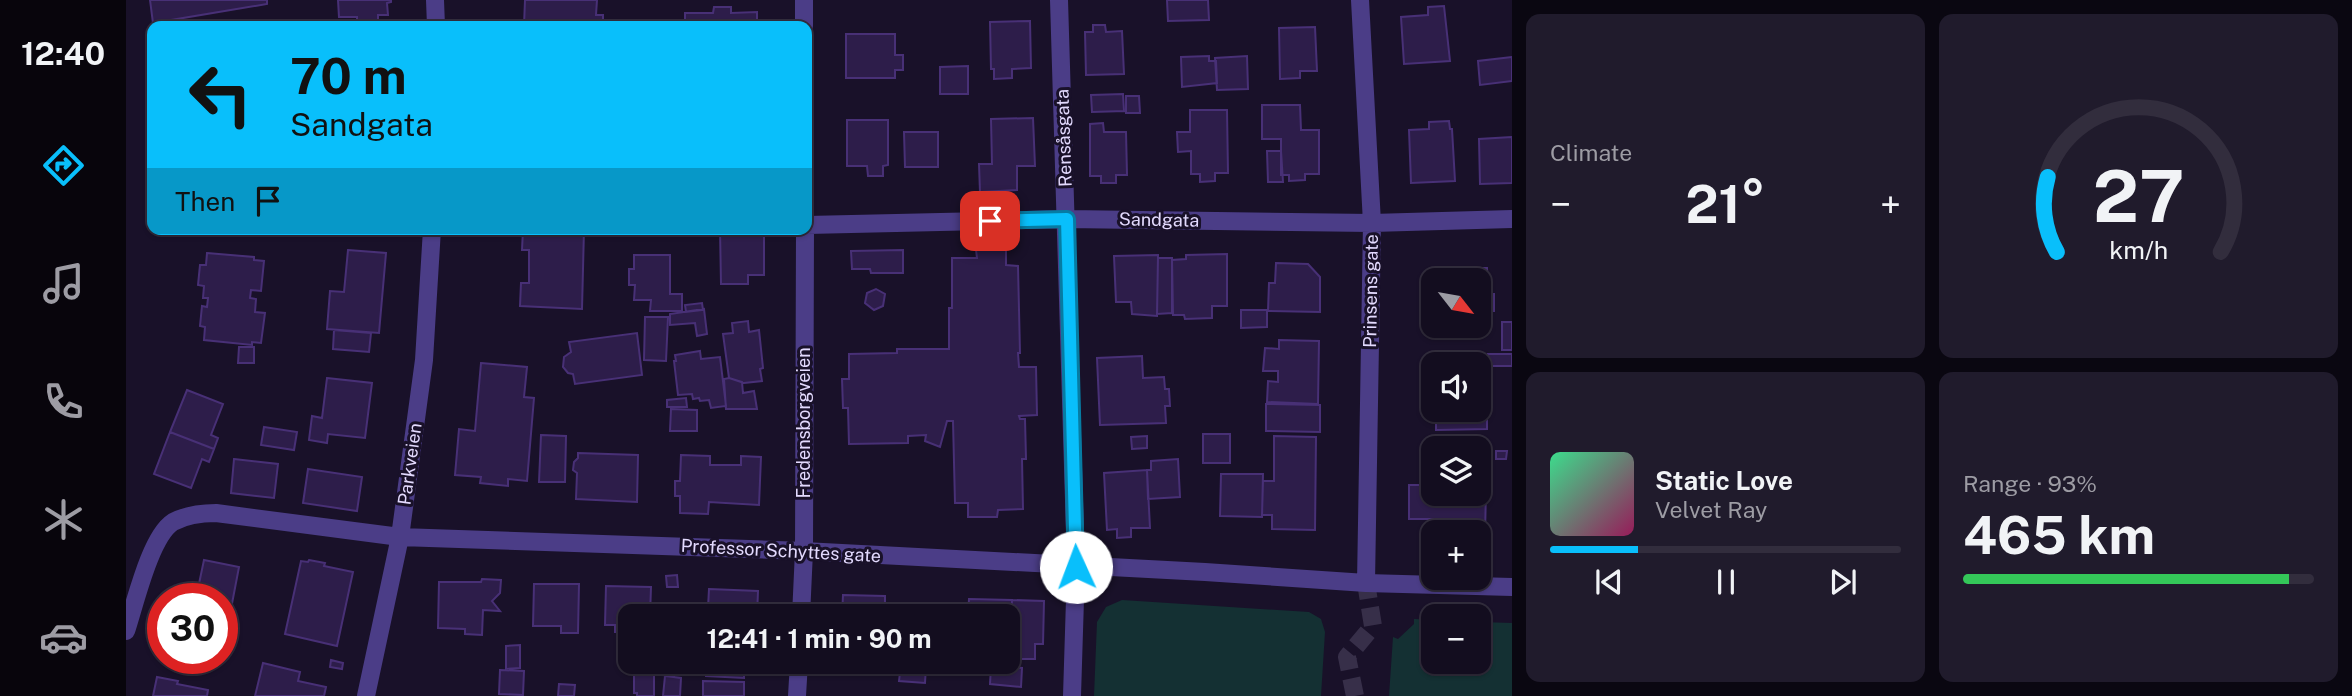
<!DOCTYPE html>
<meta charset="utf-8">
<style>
body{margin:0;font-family:"Public Sans",sans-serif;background:#201b2c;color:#f1f3f6;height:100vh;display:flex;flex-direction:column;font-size:26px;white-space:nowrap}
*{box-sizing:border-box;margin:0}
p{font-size:23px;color:#9d9ca4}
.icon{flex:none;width:38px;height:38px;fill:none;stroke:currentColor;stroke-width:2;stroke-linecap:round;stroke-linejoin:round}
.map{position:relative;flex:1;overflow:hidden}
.drawer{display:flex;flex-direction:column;gap:14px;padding:14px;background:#0a0711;width:840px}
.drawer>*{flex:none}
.hud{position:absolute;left:21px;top:21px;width:665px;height:214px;border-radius:14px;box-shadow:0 2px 5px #0004,0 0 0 2px #322d3d;background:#09bffb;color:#111;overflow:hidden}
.needle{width:46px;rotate:121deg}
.controls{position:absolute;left:1295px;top:268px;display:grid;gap:14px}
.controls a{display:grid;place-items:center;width:70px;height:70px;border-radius:14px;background:#130d1f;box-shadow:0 2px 5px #0004,0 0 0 2px #322d3d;font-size:35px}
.speed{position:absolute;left:21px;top:583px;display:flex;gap:14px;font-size:35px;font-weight:700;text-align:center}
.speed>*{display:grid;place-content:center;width:91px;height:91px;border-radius:50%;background:#130d1f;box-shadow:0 2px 5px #0004,0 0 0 2px #322d3d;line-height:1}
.speed .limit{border:10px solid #d22;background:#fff;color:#111}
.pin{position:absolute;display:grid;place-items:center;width:60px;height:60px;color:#fff;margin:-30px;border-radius:14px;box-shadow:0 4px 10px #0006}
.me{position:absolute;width:77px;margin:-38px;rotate:358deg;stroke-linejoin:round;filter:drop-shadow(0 0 5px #0008)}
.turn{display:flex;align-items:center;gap:24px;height:147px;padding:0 28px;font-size:32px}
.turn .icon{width:91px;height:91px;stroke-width:2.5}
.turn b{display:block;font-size:49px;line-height:60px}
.then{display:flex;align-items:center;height:66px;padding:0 28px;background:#0003;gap:14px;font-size:26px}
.big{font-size:52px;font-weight:700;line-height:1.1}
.drawer .card{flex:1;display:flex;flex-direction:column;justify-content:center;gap:10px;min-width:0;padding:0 24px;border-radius:14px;background:#201b2c}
.drawer .dial{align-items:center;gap:0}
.dial svg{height:182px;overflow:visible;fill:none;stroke:#322d3d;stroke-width:7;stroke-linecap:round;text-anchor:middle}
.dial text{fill:#f1f3f6;stroke:none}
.song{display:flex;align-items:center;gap:21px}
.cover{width:84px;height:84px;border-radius:10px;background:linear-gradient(135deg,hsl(150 70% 55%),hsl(330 70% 35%))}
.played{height:7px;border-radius:4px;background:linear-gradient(90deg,#09bffb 25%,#322d3d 25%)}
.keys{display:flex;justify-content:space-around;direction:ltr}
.heat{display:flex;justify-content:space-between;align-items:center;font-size:38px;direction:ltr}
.charge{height:10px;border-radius:5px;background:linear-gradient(90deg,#34c759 93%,#322d3d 0)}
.drawer .tiles{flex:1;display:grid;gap:14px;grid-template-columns:repeat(2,1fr)}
.trip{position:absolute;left:492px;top:604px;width:402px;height:70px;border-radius:14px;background:#130d1f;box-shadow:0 2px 5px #0004,0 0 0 2px #322d3d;font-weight:700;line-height:70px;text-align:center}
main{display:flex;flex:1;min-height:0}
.dock{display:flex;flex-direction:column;width:126px;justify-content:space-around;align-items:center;background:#08050c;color:#9d9ca4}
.dock .icon{width:49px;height:49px}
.dock .on{color:#09bffb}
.dock b{font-size:32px;color:#f1f3f6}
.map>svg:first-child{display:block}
.green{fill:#143033}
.building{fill:#2d1d4a;stroke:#483076;stroke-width:2}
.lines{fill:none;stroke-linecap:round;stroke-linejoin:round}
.pedestrian-tunnel{stroke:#372f49;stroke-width:18;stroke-dasharray:18 9;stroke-linecap:butt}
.minor{stroke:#4b3d87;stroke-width:18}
.route-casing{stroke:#067ca3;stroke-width:18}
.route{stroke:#09bffb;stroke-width:12}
.labels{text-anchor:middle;stroke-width:6;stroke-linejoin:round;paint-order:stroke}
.street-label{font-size:18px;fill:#e3dafe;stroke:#191129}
</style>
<main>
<nav class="dock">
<b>12:40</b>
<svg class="icon on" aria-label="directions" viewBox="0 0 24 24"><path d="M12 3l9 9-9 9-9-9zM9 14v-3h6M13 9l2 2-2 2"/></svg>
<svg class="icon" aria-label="music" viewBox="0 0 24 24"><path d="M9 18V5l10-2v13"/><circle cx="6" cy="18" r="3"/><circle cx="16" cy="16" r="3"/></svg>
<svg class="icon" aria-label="phone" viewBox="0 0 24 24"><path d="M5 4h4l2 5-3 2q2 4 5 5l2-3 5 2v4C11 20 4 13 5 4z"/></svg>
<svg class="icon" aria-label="climate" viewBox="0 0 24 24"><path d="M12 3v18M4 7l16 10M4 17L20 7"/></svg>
<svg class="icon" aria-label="car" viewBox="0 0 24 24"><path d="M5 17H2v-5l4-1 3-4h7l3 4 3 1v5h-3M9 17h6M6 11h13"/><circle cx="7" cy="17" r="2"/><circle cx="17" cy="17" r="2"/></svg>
</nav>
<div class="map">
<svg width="1386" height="696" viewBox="0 0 1386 696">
<rect width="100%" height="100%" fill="#191129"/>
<path class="green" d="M996 600 1183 612 1195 619 1199 632 1195 696H968L971 622 980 607Z
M1288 619 1307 620V662H1353V622L1386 623V696H1263L1267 637 1272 639 1288 624Z"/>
<path class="building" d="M24 0H141V4L27 23Z
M212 0H265V2L261 3 262 15H252V20L231 21V17H213Z
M399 0H471L470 15H477V26H398Z
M1041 0H1082L1083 20 1042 21Z
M1318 6 1324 61 1278 64 1275 17 1302 15V7Z
M588 7H605V13L631 12V26H559V13H587Z
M904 21 905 68 886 69V78L868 79V69H865L864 22Z
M967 25H979L980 32 996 31 998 74 960 75 959 32H967Z
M1189 27 1191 71H1174V78L1154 79 1153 28Z
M720 34H769V55H777V70H769V78H720Z
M1083 56V61H1090L1091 83 1056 87 1055 57Z
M1121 56 1122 89 1091 90 1089 58Z
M1386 57V81L1354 85 1352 61Z
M842 66V94H814V67Z
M997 94 998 111 966 112 965 95Z
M1000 96H1013L1014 113H1000Z
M1136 105H1174L1175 130H1193V174H1179V180L1163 181V175H1155V139H1136Z
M1064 110H1101L1102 173H1089V181L1074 182V174H1065V151L1052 152 1051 132H1064Z
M907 118 909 166H891V190L854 192 853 164H866L865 119Z
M721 120H762V165L757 166V176H742L741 166H721Z
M1323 121 1324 129H1326L1329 181 1285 183 1283 130 1303 129V122Z
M977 123 978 132H1000L1001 175H990V183H975V176H964V124Z
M778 132H812V167H779Z
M1386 137V183L1354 184 1353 139Z
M1141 151H1155L1157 182H1142Z
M397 229H458L456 309 394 306 395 283H403V250H396Z
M594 229H638V275H622V284H595Z
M222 250 260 253 253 333 201 329 204 291 218 292Z
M777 250V273H745L744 269H726L725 251Z
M850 250H880V265L892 266 894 353H892L893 367H910L911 415 893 416 894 419H899L900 459H896L897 509 872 510 871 517H842V503H829L827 421H821L814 447 799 441 800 435 782 436V443L723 444 722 408H717L716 379H723V354L771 353V349H823V308H826V258H851Z
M81 253 128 257V260L138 261 135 291 125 290 124 298 130 299 129 312 139 313 135 343 126 342V345L78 340 79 327 74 326 76 306 81 307 82 298H77L78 286 72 285 74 265H80Z
M1101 254V306H1086V318L1059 319 1058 315H1047L1046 260 1060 259V255Z
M508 255H544V294H556V311H524L525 300H508L509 285H503V269H508Z
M1032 255 1031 316 1006 314 1005 302H990L988 256Z
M1032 258H1046V313L1031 314Z
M1150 263 1182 264 1194 277V312L1142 311 1143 283H1149Z
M1313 268H1361L1362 294H1368V311H1362V318H1353V280H1313Z
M750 289 759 294 757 306 748 310 739 303 741 293Z
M576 303 577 310 560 312 559 305Z
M578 309 581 334 571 336 569 323 544 325V314Z
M1115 310H1141V327L1115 328Z
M519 317H542L540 361 518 360Z
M622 321 623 332 633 330 637 368 634 369 636 381 618 383 603 378 597 334 607 333 606 323Z
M1376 322H1386V350H1376Z
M208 330 245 333 243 352 207 349Z
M511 333 516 375 449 384 447 374 442 373 437 367 438 357 445 352 443 342Z
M1153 340 1193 341 1192 404 1141 402 1142 381 1152 382V371H1137L1139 348 1153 349Z
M113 347H128V363H112Z
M574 351 575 359 594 357 600 406 585 408 583 400 574 401 573 398 567 399 566 394 552 395 548 361H550L549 355Z
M1362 354H1386V366H1363Z
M1016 356 1017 378 1038 377 1039 389H1043L1044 406H1039L1040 423 974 425 971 358Z
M355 363 401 367 398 397 408 398 401 481 382 479V486L354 483 355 477 329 475 333 429 349 431Z
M1353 371H1361V429L1310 430V410H1353Z
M201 378 246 383 239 438 202 434 201 443 183 440 186 416 196 418Z
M603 378 616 382 617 393 628 391 631 409H600L598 379Z
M61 390 97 404 85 435 92 438 88 449 44 432Z
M560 398 561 407H541V400Z
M1140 404 1194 405V432L1140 431Z
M545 409 571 410V431H544Z
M138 427 171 432 168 450 135 445Z
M44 432 88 449 83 462 76 459 65 488 28 474Z
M1077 434H1104V463H1077Z
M415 435 440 436 439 482H413Z
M1021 436V448L1006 449 1005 437Z
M1148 436 1190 437 1189 530 1146 529V515H1136L1137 481H1148Z
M1370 451H1381L1380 459H1370Z
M452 453 512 455 511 502 450 499 451 473 447 470 448 462 452 458Z
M555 455 584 456V465H615V456L635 457 633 505 583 502 582 514 554 513V496H549V481H554Z
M108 459 152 464 148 498 105 493Z
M1052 459 1054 497 1022 499 1021 470H1025V461Z
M1353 462H1366V489H1360L1359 535H1353V532H1309V519H1283V485H1307V494H1353Z
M182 469 236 477 231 511 177 503Z
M1021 470 1024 528H1005V537L991 538V529L981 530 978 473Z
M1095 474H1137L1136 517 1094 516Z
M78 560 113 567 104 614 109 615 105 632 96 630V598H70Z
M183 560 199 563 198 566 227 572 211 646 159 634 175 561 182 562Z
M551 575 552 587H541L540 576Z
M356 579 375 580 374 593 366 601 374 611 357 610 356 635 339 634V629L312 628 313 582H355Z
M408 584H453L452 633H435V626H407Z
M480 586 525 587 524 616H504L503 632H489V625H479Z
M583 589 632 591 631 616H564L565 608H582Z
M717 595 759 596V610H766V616H716Z
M843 599 886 600 884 654H882V616H842Z
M886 600 918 601 917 644H909V659H895V654H884Z
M394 645V668L380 669V646Z
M205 660 217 663 216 669 204 667Z
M580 662H618V678L580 676Z
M769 662H804L803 666 769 664Z
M137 663 174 672 172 681 200 687 198 696H129Z
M538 664 548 665V676L537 675Z
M775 664 800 666 799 683 773 681Z
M865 666 896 668 895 687 864 684Z
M374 670 398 671 397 695 373 694Z
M508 674H528V696H511V693H508Z
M539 676 555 678 554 696H537Z
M31 677 52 681 51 684 82 690 81 696H27Z
M577 681 618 682V696H577Z
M433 684 449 685 448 696H432Z"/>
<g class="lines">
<path class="pedestrian-tunnel" d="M1229 696 1221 657 1247 626 1240 583"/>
<path class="minor" d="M309 0 310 26
M678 0V26
M933 0 950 567 946 696
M1234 0 1246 223 1240 583
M681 225 941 219 1246 223 1386 219
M675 616 678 551 679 229
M0 631C9 604 24 537 47 522 60 515 75 513 90 513L274 537 678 551 1079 572 1240 583 1386 587
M240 696 274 537 298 360 306 229
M671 696 673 662"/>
</g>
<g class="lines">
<defs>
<path id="route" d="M864 221 941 219 950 567"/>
</defs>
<use href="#route" class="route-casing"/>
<use href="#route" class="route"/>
</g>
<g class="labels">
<g class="street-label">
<text transform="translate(938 138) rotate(-92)" y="6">Rensåsgata</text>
<text transform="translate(1033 220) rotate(1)" y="6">Sandgata</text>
<text transform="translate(1245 291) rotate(-89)" y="6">Prinsens gate</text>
<text transform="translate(678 423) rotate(-90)" y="6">Fredensborgveien</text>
<text transform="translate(284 464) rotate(-82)" y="6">Parkveien</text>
<text transform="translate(655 551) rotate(3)" y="6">Professor Schyttes gate</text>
</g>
</g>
</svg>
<div class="controls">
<a><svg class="needle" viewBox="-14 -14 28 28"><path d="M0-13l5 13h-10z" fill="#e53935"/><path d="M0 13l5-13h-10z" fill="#9d9ca4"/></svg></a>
<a><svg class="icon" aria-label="sound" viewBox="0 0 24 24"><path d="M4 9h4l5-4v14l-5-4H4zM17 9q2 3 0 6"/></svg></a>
<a><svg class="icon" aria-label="layers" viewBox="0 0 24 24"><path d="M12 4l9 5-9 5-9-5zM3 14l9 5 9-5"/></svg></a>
<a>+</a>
<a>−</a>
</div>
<div class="speed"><div class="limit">30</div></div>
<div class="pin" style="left:864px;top:221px;background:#d93025"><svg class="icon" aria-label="arrive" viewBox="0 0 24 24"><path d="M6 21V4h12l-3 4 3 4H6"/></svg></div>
<svg class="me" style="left:950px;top:567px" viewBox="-20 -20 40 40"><circle r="19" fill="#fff"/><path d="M0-13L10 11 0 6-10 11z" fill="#09bffb"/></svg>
<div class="trip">12:41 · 1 min · 90 m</div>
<div class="hud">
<div class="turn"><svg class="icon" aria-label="left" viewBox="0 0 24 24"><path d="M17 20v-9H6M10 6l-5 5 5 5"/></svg><div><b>70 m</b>Sandgata</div></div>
<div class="then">Then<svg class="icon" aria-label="arrive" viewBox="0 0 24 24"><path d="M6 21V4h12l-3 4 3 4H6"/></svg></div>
</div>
</div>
<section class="drawer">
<div class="tiles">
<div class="card"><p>Climate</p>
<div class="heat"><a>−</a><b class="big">21°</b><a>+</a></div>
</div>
<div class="card dial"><svg viewBox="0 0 100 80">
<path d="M14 69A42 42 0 1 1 86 69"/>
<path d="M14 69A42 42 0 0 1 10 36" stroke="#09bffb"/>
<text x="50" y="56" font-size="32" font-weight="700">27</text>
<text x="50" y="72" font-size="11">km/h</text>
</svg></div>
<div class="card">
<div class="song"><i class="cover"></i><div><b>Static Love</b><p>Velvet Ray</p></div></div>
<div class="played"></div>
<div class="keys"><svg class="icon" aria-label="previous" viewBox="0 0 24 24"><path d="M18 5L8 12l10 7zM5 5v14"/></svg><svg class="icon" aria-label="pause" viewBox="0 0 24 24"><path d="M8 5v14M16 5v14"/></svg><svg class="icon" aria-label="next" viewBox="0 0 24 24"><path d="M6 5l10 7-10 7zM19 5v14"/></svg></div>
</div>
<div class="card"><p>Range · 93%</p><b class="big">465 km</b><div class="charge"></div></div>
</div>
</section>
</main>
